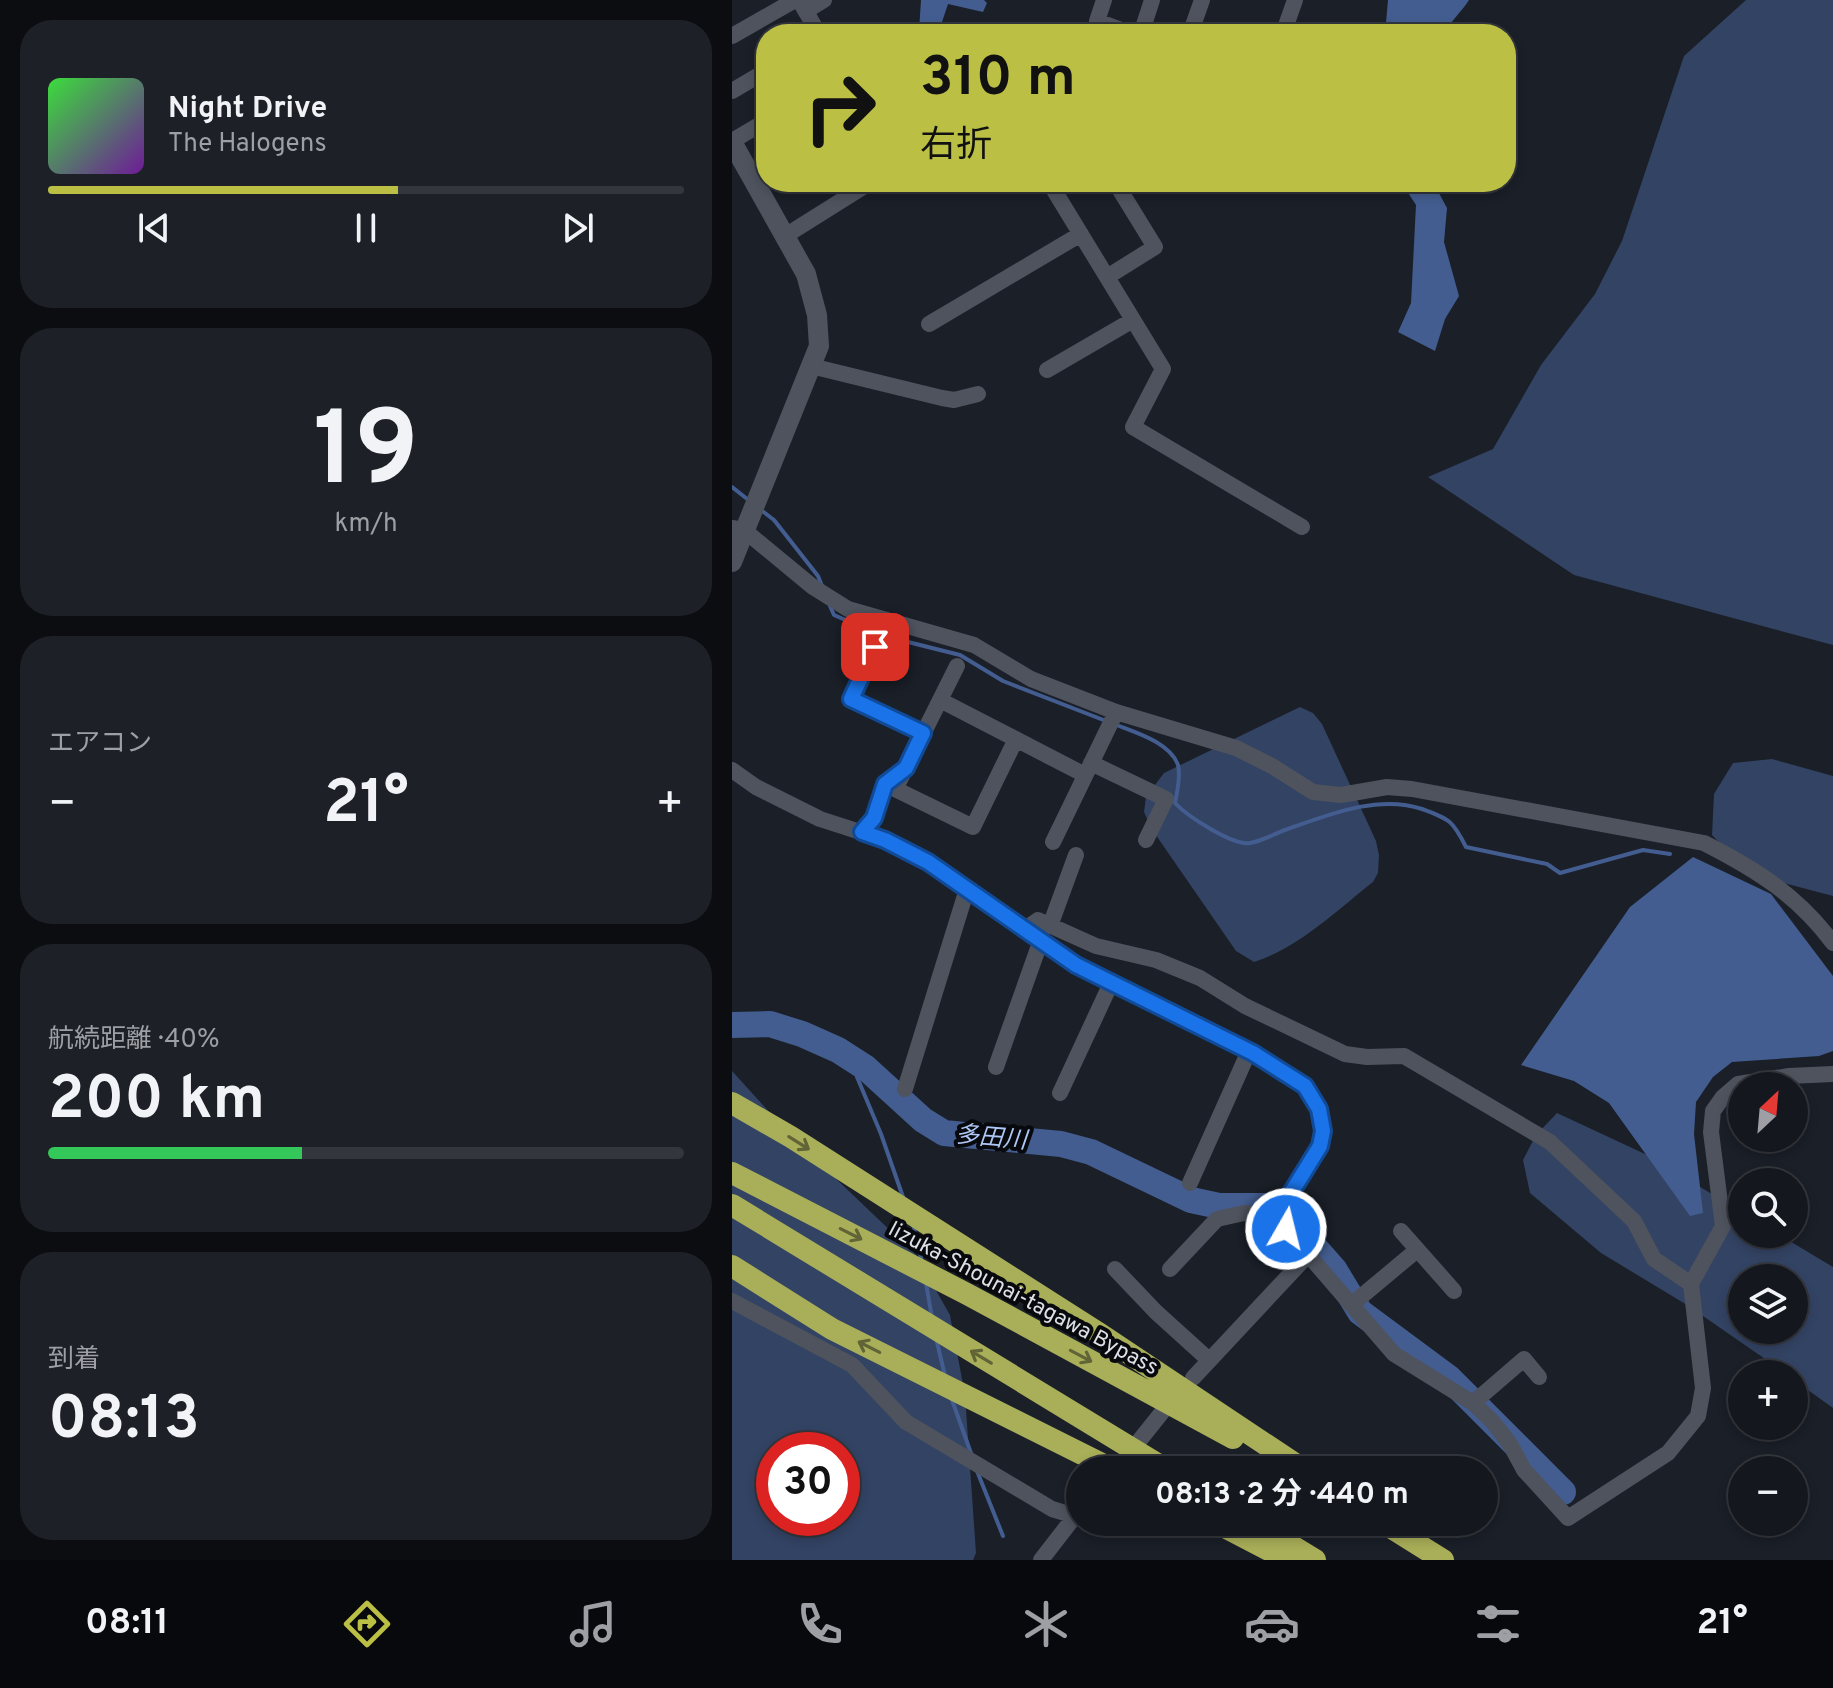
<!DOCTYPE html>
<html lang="ja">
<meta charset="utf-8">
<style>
body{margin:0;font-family:Overpass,"Noto Sans JP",sans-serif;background:#1d2027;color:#f1f3f6;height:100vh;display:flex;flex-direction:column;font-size:30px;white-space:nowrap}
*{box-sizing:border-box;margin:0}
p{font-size:26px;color:#9d9fa4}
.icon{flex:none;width:44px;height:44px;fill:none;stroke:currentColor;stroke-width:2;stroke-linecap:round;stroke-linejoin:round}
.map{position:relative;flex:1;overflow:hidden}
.drawer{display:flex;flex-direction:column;gap:20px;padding:20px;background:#0b0d10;width:732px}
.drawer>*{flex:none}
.top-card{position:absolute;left:24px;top:24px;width:760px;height:168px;border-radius:32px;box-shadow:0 4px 12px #0003,0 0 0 2px #33363c;background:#bbc045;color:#111;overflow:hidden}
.needle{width:52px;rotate:26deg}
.buttons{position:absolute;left:996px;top:1072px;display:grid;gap:16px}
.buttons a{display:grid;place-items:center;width:80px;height:80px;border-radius:50%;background:#14171e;box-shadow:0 4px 12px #0003,0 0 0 2px #33363c;font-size:40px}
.speed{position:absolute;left:24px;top:1432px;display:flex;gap:16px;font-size:40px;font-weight:700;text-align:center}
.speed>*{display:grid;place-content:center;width:104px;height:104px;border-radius:50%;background:#14171e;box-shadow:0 4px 12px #0003,0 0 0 2px #33363c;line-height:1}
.speed .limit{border:12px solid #d22;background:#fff;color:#111}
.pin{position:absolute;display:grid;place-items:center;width:68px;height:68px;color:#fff;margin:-34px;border-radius:16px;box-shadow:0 4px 12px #0006}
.me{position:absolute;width:88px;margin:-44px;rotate:8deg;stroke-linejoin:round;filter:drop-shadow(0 0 6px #0008)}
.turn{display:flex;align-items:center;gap:28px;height:168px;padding:0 32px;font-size:36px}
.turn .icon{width:104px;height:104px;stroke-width:2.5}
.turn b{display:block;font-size:56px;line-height:68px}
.big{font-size:60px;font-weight:700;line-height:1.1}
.drawer .card{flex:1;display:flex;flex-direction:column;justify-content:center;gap:12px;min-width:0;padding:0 28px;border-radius:32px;background:#1d2027}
.drawer .dial{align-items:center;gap:0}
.dial b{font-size:104px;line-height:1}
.song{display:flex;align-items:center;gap:24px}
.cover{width:96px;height:96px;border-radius:12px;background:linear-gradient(135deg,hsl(120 70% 55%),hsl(280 70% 35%))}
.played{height:8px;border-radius:4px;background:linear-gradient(90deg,#bbc045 55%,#33363c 55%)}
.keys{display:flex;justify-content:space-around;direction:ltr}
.heat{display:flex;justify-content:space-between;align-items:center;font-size:44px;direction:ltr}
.charge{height:12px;border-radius:6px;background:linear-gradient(90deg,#34c759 40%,#33363c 0)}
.trip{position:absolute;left:334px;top:1456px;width:432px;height:80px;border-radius:40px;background:#14171e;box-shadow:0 4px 12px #0003,0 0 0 2px #33363c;font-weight:700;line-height:80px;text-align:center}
.dock{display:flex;height:128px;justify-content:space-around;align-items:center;background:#08090c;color:#9d9fa4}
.dock .icon{width:56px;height:56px}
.dock .current{color:#bbc045}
.dock b{font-size:36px;color:#f1f3f6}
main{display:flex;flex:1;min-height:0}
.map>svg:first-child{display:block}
.green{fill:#334363;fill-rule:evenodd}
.water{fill:#435d90}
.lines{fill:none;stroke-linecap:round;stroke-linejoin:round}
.stream{stroke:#435d90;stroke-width:4}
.river{stroke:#435d90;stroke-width:26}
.minor{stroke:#4e535e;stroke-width:16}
.tertiary{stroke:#4e535e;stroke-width:20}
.trunk{stroke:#a9ae58;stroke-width:22}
.oneway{stroke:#606436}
.route-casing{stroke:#114b97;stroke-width:20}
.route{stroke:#1a73e8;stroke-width:14}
.labels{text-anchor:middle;stroke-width:8;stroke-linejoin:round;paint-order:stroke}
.street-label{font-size:22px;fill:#dde0e6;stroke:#07090d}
.water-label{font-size:24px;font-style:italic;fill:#aec7f6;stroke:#07090d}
</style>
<main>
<section class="drawer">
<div class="card">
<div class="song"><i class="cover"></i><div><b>Night Drive</b><p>The Halogens</p></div></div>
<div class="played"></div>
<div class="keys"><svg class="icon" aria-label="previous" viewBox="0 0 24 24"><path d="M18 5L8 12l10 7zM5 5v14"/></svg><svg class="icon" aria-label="pause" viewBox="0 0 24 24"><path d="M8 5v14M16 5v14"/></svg><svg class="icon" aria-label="next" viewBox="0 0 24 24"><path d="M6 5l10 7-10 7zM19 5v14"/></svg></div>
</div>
<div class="card dial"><b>19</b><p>km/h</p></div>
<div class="card"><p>エアコン</p>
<div class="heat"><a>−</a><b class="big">21°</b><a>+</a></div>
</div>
<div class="card"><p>航続距離 · 40%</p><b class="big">200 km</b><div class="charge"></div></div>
<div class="card"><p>到着</p><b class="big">08:13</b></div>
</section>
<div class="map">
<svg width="1101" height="1560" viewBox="0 0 1101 1560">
<rect width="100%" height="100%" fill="#1a1f28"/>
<path class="green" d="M1014 0H1101V645L842 575 696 477 761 449 809 365 863 294 890 241 952 56Z
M568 707 581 713 590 724 644 841 647 855 646 873 641 882C604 911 568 947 522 962L504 951 419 828 412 812 414 797 432 773Z
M1040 759 1101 776V896L1017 874 980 835 982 794 1001 763Z
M0 1071 58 1135 184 1255 218 1315 233 1395 244 1553 241 1560H0ZM42 1450H110V1518H42Z
M825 1113 913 1154 1010 1212V1234H1046L1101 1267V1408L1062 1380V1374H1055L955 1305 869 1253 798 1193 791 1160 804 1135ZM1010 1278H1062V1330H1010Z"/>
<path class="water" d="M189 0H252L255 3 251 12 216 4 206 34 187 31Z
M656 0H737C730 12 717 21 714 34H653Z
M669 182H701L715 208 712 242 727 296 713 319 703 351 666 332 679 303 684 205Z
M961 857 1039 894 1101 976V1051L1087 1056 1000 1062 981 1077 964 1102 962 1134 971 1213 958 1216 877 1103 842 1081 789 1065 898 907Z"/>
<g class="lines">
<path class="stream" d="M0 487 19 502
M29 510 42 520 86 576 90 586
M98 606 102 615 143 633
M152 636 228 655 271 681 374 721
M382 724C402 732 438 742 446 765 449 777 445 792 443 803 455 816 501 846 518 843 530 841 542 834 553 830 596 815 646 794 690 809 718 819 721 821 734 847L815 864 828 873 911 850 938 854
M123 1062 125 1077 149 1134 171 1197
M181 1224 190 1262
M194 1283 200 1318
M204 1338 213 1376
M220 1400 240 1456
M245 1471 271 1536"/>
<path class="river" d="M0 1025 38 1024 70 1034 106 1050 134 1068 191 1120 212 1133 329 1144 359 1152 459 1200 487 1206H539
M563 1225 602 1269 628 1312 717 1378 831 1492"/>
<path class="minor" d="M67 0 87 34
M372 0 365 21 400 34
M74 11 92 0
M409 34 420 0
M458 34 470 0
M551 34 563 0
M0 36 63 0
M0 91 34 71
M0 141 34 121
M317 182 431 369 401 427 570 527
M53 236 139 182
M375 277 423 247 383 182
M197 324 349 234
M79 366 210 398 222 400 246 394
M315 370 401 320
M0 528 12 530 81 587 116 609 242 645 299 679 384 712 504 748 540 766 581 792 609 795 655 787 680 789 972 843C1025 870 1065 895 1101 943
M155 621 119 699 191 733
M208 700 353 775
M359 763 434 799 414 840
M174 768 163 789 241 827 284 739
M0 770 24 787 88 819 153 840 196 862 344 965 521 1053 573 1086 587 1109 591 1131 588 1146 551 1206 554 1229 662 1354 741 1403 760 1421 778 1444 792 1470 836 1518 936 1453 966 1416 971 1388 959 1284 991 1226 979 1132 981 1111 991 1097 1006 1084 1057 1076 1101 1074
M130 832 142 818 153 784 174 768 225 666
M321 842 384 712
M318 926 344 855
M293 929 306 920 364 946 424 960 468 978 513 1006 613 1054 635 1057 672 1056 818 1142 902 1221 922 1259 959 1284
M264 1067 309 940
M173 1089 235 889
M328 1093 380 981
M458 1183 517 1051
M669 1231 722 1291
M383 1269 424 1312 477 1360
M438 1269 485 1219 512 1213 551 1217
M0 1301 120 1365 174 1422 320 1509 343 1516 348 1510
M619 1305 685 1250
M461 1378 575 1256
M741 1403 792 1359 807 1377
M407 1441 431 1411
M309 1560 343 1516"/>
<path class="tertiary" d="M0 142 74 274 85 315 87 346 0 562"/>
<path class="trunk" d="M0 1103 59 1137 368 1334 572 1470
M0 1173 235 1294 501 1438
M0 1205 435 1470
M0 1266 100 1329 382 1470
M483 1522 556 1560
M521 1522 583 1560
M650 1522 711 1560"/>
</g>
<defs><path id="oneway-shaft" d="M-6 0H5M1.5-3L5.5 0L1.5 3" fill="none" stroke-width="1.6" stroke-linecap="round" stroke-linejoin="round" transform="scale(2)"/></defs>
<g class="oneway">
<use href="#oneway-shaft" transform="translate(67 1143) rotate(32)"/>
<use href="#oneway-shaft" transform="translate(119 1234) rotate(27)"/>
<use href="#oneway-shaft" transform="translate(137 1347) rotate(-153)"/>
<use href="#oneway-shaft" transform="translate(349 1356) rotate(28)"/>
<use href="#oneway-shaft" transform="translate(249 1357) rotate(-149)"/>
</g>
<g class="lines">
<defs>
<path id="route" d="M143 647 119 699 191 733 174 768 153 784 142 818 130 832 153 840 196 862 344 965 521 1053 573 1086 587 1109 591 1131 588 1146 551 1206 554 1229"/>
</defs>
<use href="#route" class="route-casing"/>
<use href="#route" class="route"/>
</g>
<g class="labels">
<g class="street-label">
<text transform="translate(292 1297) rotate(28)" y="8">Iizuka-Shounai-tagawa Bypass</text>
</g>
<g class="water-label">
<text transform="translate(259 1137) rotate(5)" y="8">多田川</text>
</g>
</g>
</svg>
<div class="buttons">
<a><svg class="needle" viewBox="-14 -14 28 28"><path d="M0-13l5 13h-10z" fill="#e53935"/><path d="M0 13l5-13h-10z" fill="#9d9fa4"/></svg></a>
<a><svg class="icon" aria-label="search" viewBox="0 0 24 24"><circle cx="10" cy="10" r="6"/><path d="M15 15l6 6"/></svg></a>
<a><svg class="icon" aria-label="layers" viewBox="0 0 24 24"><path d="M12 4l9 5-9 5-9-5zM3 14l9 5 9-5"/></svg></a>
<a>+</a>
<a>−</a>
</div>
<div class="speed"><div class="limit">30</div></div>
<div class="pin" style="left:143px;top:647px;background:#d93025"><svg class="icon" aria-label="arrive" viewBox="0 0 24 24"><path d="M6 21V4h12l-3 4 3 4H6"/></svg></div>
<svg class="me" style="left:554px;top:1229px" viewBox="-20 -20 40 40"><circle r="17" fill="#1a73e8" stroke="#fff" stroke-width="3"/><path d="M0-11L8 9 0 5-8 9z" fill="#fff"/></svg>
<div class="trip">08:13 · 2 分 · 440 m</div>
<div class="top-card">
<div class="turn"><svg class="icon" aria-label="right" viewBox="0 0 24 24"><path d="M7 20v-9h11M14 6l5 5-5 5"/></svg><div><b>310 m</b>右折</div></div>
</div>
</div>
</main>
<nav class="dock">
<b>08:11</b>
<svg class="icon current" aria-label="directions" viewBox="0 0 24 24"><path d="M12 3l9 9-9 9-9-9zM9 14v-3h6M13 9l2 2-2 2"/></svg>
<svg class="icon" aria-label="music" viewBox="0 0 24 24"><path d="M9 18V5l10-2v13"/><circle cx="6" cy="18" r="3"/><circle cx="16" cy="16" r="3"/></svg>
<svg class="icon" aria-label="phone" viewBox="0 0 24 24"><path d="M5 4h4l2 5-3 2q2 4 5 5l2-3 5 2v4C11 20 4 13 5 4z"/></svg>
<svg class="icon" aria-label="climate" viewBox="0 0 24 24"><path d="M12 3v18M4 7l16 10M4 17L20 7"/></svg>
<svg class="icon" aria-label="car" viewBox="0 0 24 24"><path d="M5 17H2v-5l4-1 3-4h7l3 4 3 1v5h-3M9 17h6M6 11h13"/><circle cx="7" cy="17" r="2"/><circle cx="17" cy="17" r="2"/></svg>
<svg class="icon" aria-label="filters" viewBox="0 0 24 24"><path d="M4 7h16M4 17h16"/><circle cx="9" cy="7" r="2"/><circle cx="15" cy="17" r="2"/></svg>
<b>21°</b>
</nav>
